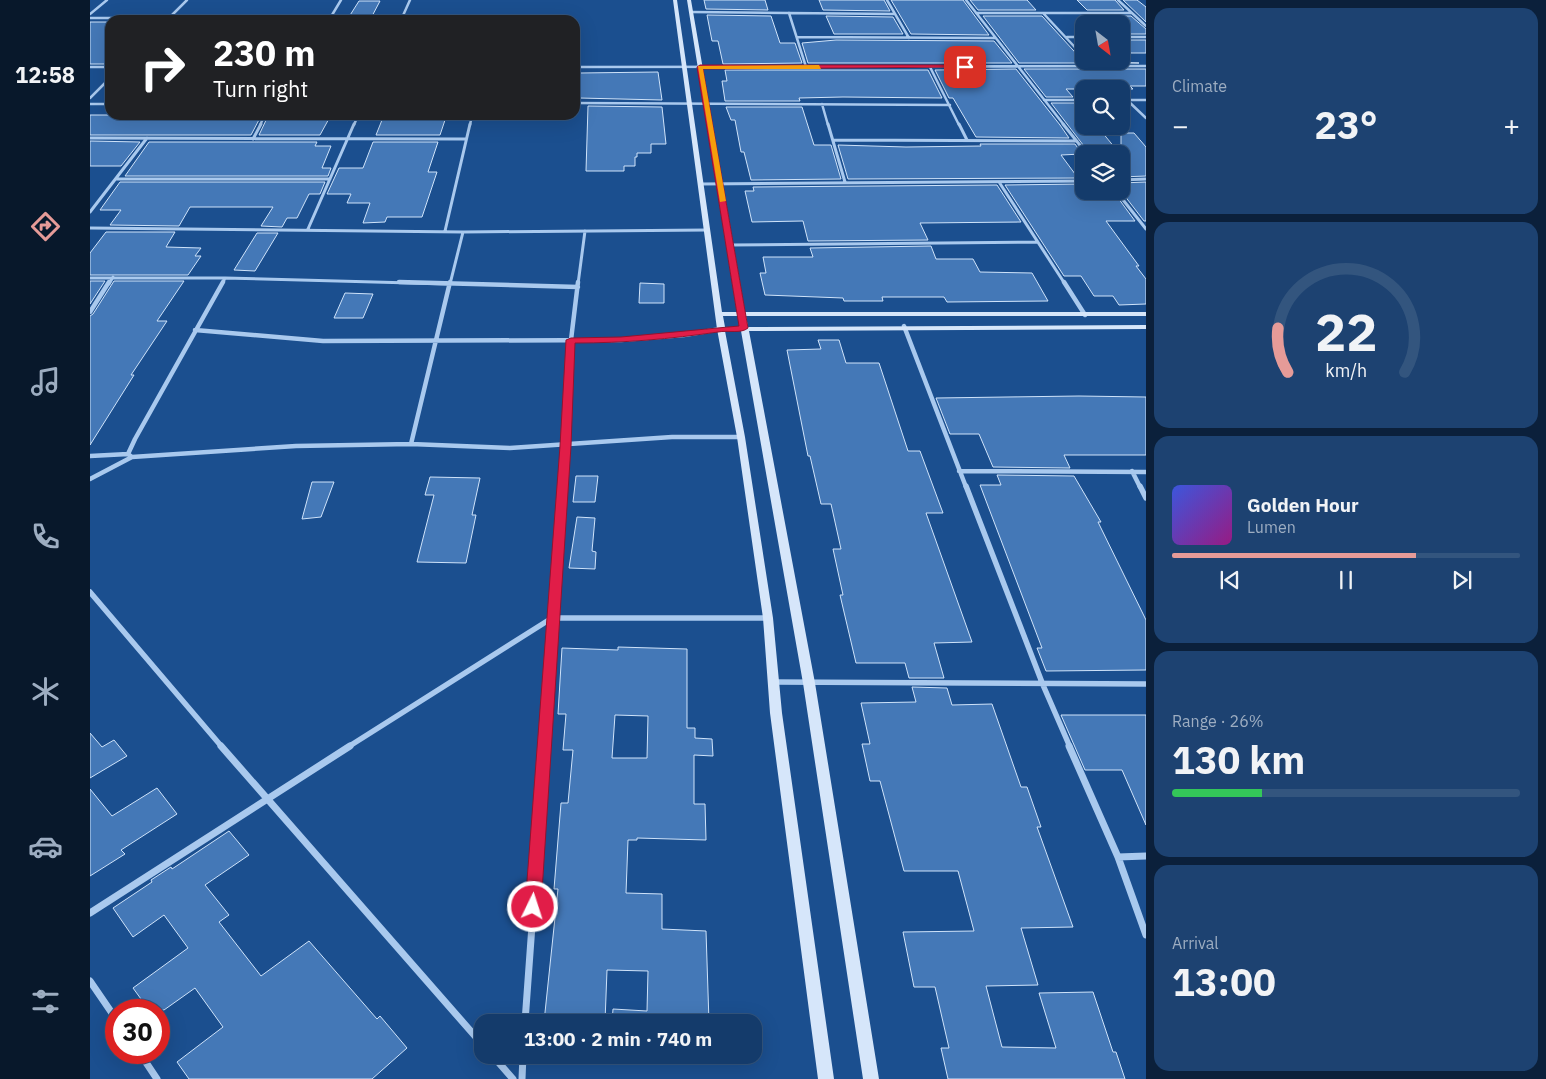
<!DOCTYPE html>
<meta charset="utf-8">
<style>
body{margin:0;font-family:"IBM Plex Sans",sans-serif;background:#1d4271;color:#f1f3f6;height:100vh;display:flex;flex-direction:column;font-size:19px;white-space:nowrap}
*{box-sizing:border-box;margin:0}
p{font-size:16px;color:#9dadc1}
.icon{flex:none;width:28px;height:28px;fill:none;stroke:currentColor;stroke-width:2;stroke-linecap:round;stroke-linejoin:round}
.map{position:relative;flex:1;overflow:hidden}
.details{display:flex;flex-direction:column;gap:8px;padding:8px;background:#0b203b;width:400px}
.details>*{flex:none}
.top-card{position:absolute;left:15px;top:15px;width:475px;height:105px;border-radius:15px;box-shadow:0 5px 20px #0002,0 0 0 1px #33557e;background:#202124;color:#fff;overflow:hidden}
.needle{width:32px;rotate:149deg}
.controls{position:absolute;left:985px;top:15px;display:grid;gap:10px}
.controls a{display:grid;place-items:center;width:55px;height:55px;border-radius:10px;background:#143b6b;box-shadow:0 5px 20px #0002,0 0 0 1px #33557e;font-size:25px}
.speed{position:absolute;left:15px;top:999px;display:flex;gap:10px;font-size:25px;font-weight:700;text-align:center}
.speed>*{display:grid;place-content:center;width:65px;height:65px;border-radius:50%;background:#143b6b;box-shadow:0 5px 20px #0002,0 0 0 1px #33557e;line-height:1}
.speed .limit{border:8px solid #d22;background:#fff;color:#111}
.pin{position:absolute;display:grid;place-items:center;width:42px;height:42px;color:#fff;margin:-21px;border-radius:10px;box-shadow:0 2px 8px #0006}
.me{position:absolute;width:55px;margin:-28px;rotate:4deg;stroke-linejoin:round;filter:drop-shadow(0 0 4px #0008)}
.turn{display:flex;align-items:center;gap:18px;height:105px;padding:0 25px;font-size:22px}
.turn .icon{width:65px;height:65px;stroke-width:2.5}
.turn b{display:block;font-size:35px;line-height:42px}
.big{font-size:38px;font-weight:800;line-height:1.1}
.details .tile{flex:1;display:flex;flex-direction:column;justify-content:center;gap:8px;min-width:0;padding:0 18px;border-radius:15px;background:#1d4271}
.details .dial{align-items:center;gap:0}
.dial svg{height:130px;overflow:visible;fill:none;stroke:#33557e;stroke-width:7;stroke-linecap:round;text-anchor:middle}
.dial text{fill:#f1f3f6;stroke:none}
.song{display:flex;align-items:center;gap:15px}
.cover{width:60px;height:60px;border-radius:8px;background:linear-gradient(135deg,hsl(230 70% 55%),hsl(310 70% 35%))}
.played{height:5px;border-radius:2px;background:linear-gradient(90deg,#e69b98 70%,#33557e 70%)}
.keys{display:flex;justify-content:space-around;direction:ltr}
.heat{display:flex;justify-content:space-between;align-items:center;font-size:28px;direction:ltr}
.charge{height:8px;border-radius:4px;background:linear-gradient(90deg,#34c759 26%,#33557e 0)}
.trip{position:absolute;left:384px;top:1014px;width:288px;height:50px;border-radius:15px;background:#143b6b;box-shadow:0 5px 20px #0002,0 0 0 1px #33557e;font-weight:800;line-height:50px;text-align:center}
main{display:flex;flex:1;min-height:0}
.menu{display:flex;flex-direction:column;width:90px;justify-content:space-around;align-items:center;background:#08182b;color:#9dadc1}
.menu .icon{width:35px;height:35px}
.menu .selected{color:#e69b98}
.menu b{font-size:22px;color:#f1f3f6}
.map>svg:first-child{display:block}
.building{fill:#4478b7;stroke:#cfe3fa;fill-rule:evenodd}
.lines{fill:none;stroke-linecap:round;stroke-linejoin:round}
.street-far4{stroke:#a9c9ee;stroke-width:2.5}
.street-far3{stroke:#a9c9ee;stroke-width:3}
.street-far2{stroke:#a9c9ee;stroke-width:4.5}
.street-far1{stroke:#a9c9ee;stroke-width:5.5}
.street{stroke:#a9c9ee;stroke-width:7}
.secondary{fill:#d6e6fa;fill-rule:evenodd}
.route{fill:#e11d48;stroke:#92132f}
.slow{fill:#f59e0b}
</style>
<main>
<nav class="menu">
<b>12:58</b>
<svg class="icon selected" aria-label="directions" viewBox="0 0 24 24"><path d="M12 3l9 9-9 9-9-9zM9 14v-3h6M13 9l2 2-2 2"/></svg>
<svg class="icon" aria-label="music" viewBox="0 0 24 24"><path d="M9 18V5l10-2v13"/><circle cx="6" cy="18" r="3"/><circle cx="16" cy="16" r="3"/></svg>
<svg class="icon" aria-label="phone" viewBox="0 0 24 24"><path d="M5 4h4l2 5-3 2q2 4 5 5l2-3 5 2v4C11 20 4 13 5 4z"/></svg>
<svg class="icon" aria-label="climate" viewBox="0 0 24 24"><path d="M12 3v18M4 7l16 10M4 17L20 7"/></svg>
<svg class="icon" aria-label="car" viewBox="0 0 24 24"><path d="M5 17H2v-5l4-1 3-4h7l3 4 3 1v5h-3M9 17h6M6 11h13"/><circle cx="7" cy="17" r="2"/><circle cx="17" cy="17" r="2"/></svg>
<svg class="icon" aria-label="filters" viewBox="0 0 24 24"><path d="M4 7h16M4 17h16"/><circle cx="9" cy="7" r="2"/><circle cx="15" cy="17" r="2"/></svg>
</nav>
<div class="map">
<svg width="1056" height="1079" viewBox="0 0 1056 1079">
<rect width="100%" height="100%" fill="#1b4f8f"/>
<path class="building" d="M614 0H675L678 10 616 9Z
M729 0H794L800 11 733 10Z
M801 0H873L899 35 821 34Z
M880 0H937L946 10H888Z
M987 0H1025L1034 10H997Z
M1033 0H1047L1056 7V22Z
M269 1H290L280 20H257Z
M617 15 681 16 690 43H705L712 63 633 64 628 41H622Z
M736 16 803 17 813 34H744Z
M893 16H952L993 61 1049 63H929Z
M1004 16H1041L1056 29V34H1031V24H1012Z
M0 22H20V60L17 64H0Z
M746 40 904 41 922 63H718L712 43Z
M1031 40H1056V53H1041Z
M926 69 970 125 979 138 886 137 863 98H859L845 70Z
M934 69H1056V86H1040L1043 89H976L983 97H956Z
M635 70H838L852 98 753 97 709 98 710 101H635L632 81H637Z
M568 72 572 100 489 98 490 73Z
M961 103H988L994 110V126H1007L1030 154H1000Z
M498 106 572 107 576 144H561V153H547V157H545V166H534V171H496Z
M636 107H712L724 145H741L751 179 661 180 654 152H651L645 120H641Z
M0 115H151L171 116 161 135H0Z
M241 115 230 135H169L178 116Z
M309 115H334V117H356L350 135H286L292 120H295L296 117H308Z
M1031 133H1044L1056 147V176L1031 177Z
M0 141 50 142 31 166H0Z
M59 142H227L225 146H241L232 168H241L238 176H35Z
M283 142H348L338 172H347L332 217H297L295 222 273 223 280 203H257L261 194H237L249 168H273Z
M890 144H985L992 154 971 155 988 178 758 179 748 145 816 147 891 146Z
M30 182H235L230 194H219L207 218H197L192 227 171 226 183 207H100L89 226 20 225 31 210H10Z
M1056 182V221H1054L1031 191V183Z
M993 184 994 191H1023L1045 221H1016L1049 266H1046L1056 279V304L1029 305 1023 296H1004L991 276H974L915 185Z
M907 185 931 222 830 223 838 240 718 241 713 221 662 222 655 191H664L663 187Z
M16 232H85L76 247 111 248 105 256H111L98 275H0V253Z
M167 233H188L165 271 144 270Z
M841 246 846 259H883L890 272 942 273 958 301 857 302 854 297H792L793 301H754L753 298 675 295 670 273H676L673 257H723L720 248Z
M0 281H15L0 304Z
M24 281H94L67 321H77L41 375H44L0 445V316L3 314Z
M550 283 574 284V303H549Z
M255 293 283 294 273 318H244Z
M728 340H749L756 363H789L818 451H830L853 513H836L882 642 844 643 854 678H819L815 663H766L750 595H753L743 549H751L741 504H731L720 456H718L697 350 731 349Z
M989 396 1056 397V455H974L980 468 903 467 889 434H860L846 398Z
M907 475 984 476 1011 522H1008L1056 620V670L956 671 947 648H952L890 485H911Z
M486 476H508L505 502H483Z
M340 477 390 478 382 515H386L376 563 327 562 344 495H335Z
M222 482H244L231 517 212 519Z
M487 517 505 518 502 551 506 552 505 569 479 568Z
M528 647 597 649V728H605V738L622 739 623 756 604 755V804H615L616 840 547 838V840H538L536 893 572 894V929L616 931 619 1022H522L523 1009 557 1011 558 971 517 970 515 1022H454L468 889H464L471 803H478L483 750H473L476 714H468L472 648 528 650ZM525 715 558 716 557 758H522Z
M822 687 857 688 862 705 902 704 931 787H937L951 827H947L983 927 931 928 948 985 896 986 912 1047 966 1048 949 993 1003 992 1023 1052H1026L1035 1079H858L851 1048H859L845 987H824L813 932 884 931 868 871H814L790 781H780L772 744H780L771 703 826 702Z
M971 715H1056V825L1032 770H995Z
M0 733 12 747 24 740 37 756 0 778Z
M67 788 87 814 31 850 35 854 0 876V789L22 816Z
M139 831 159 855 115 885 139 915 129 922 171 976 219 941 287 1019 290 1016 317 1048 282 1079H99L87 1062 133 1027 105 988 74 1010H59L43 988 98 948 74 915 43 937 23 908 62 882 61 880 81 867 82 869Z
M521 1055H620V1060L521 1057Z"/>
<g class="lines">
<path class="street-far4" d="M797 0 819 38
M876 0 974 125
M1028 0 1056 26
M601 12 805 14
M699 13 716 67
M886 13H1042
M953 13 994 57
M0 14 17 0
M80 17 97 0
M0 18H240
M239 20 251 0
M311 20 320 0
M707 37 905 38
M977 37H994
M1031 37H1056
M0 67H20
M485 67 1056 66
M840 67 869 125
M0 98 20 78
M954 100H994
M1031 100H1056
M1037 100 1056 118
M485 103 860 105
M0 104H20
M732 104 738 125
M170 125 175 115
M264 125 268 115
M380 125 382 115"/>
<path class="street-far3" d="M738 124 755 182
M869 124 877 140
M973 124 997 154
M0 138 376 139
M163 139 171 124
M743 140 987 141
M26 179H240
M1031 180 1056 179
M909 182 975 284
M611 184 994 181
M1026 191 1056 229
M0 212 57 138
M0 228 373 232 617 230
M218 229 264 124
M355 231 380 124
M640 245 947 242
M0 278H135L132 284
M135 278 358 284
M19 284 23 277
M360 284 373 232
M488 284 495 231"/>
<path class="street-far2" d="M309 282 488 287
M974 282 995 315
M0 312 19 282
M814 326 876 487
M105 330 233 341 531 340 594 335 631 329
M321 444 360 282
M0 456 38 454
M42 457 38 454 45 439 133 282
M869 471 1056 472
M1042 471 1050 487
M0 479 42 457 206 446 321 444 420 448 582 437H651
M473 487 481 340 488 282"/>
<path class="street-far1" d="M876 486 953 685 980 747
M1050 486 1056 498
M0 592 132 747
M684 682 1056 684
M258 747 462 618H678
M455 747 473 486"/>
<path class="street" d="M131 746 392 1044
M979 746 1028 857 1056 935
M1028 857 1056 856
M0 913 260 746
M0 981 26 1019
M435 1022 455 746
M49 1052 67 1079
M402 1055 423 1079
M432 1079 433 1055"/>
<path class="secondary" d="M583 0H587L632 312H647L597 0H601L655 312H1056V316H656L658 327 1056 325V329L659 331 725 683 789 1079H773L713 683 651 331H635L655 437 683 618 692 713 744 1079H728L680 713 673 618 647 437 627 329ZM633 316H648L650 327H635Z"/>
</g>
<path class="route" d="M610 65H875L878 67 613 69 658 328C651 334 638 330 628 332 580 339 534 343 485 343L481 446 451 907 449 912 443 914 437 912 435 907 470 446 476 340 481 338 531 337 649 326 607 67Z"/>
<path class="slow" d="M729 65 731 69H613L636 201 630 202 608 66Z"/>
</svg>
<div class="controls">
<a><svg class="needle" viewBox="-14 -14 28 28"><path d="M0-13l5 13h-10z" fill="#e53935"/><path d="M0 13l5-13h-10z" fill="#9dadc1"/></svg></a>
<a><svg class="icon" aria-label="search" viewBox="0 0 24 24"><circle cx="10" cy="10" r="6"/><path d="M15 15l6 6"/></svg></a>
<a><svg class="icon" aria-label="layers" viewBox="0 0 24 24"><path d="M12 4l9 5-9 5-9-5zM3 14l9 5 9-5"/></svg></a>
</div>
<div class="speed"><div class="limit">30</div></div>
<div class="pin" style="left:875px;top:67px;background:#d93025"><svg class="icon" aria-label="arrive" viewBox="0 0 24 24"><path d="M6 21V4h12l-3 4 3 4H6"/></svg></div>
<svg class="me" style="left:443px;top:907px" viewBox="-20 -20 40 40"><circle r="17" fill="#e11d48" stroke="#fff" stroke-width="3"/><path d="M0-11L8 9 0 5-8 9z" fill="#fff"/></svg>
<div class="trip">13:00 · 2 min · 740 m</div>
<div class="top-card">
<div class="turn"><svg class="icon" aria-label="right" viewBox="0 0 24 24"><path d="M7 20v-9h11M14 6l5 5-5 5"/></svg><div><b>230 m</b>Turn right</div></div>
</div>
</div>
<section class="details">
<div class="tile"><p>Climate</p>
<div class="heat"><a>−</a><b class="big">23°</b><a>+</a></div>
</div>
<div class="tile dial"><svg viewBox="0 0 100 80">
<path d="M14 69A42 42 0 1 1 86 69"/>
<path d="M14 69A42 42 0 0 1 8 42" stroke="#e69b98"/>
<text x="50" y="56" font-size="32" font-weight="700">22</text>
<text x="50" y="72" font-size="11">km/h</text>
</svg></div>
<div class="tile">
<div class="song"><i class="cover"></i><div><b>Golden Hour</b><p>Lumen</p></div></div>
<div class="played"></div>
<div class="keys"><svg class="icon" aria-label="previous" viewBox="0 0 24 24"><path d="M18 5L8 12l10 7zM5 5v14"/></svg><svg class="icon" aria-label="pause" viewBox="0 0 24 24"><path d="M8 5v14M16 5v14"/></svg><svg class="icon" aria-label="next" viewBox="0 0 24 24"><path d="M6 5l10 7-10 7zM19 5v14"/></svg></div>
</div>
<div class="tile"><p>Range · 26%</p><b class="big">130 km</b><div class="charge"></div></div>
<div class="tile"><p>Arrival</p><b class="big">13:00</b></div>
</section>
</main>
